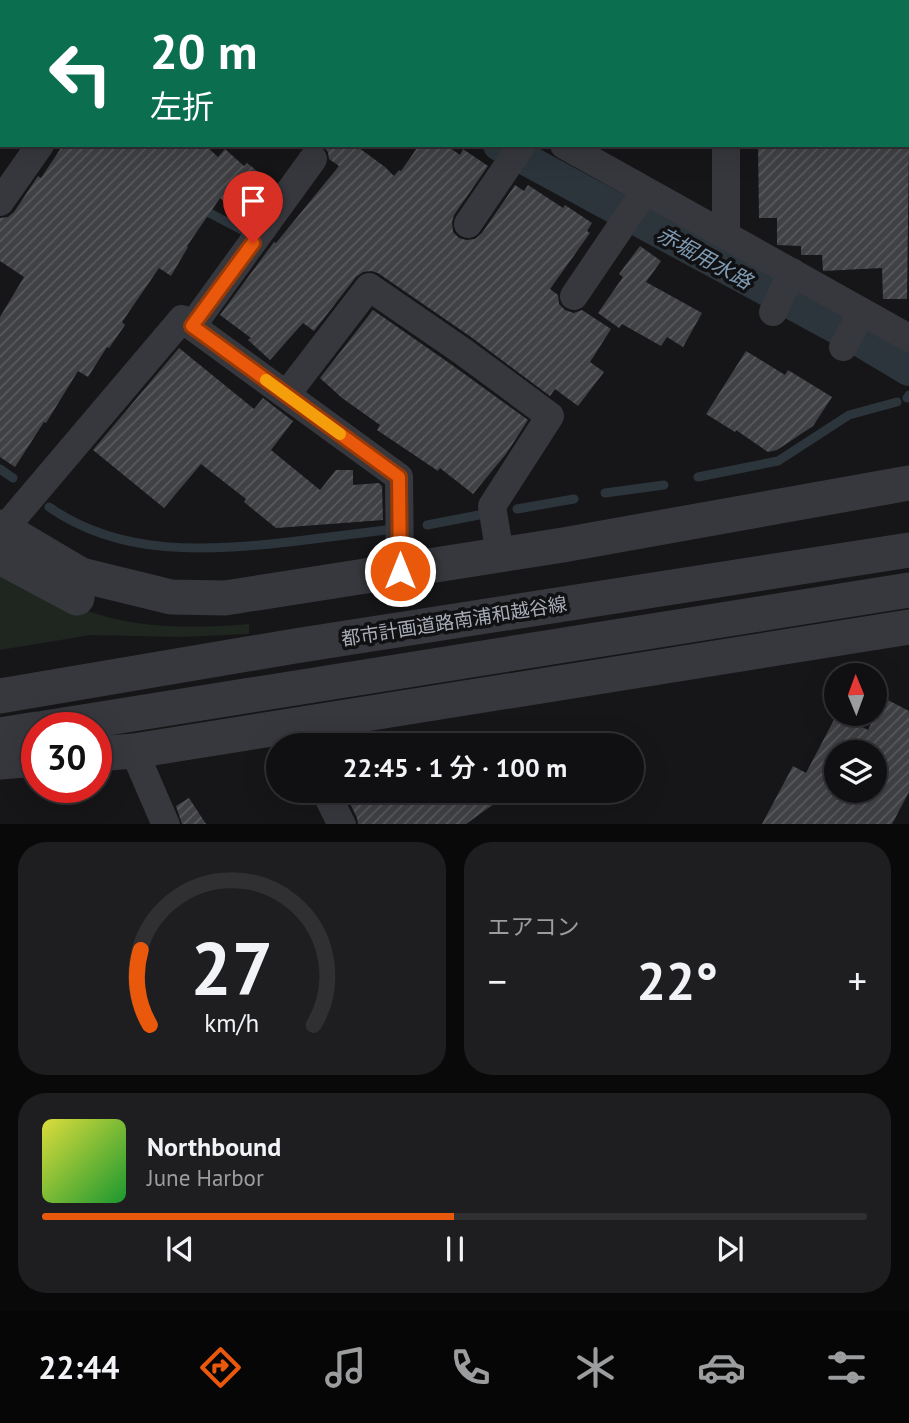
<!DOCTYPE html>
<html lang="ja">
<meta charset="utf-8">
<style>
body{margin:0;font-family:"PT Sans","Noto Sans JP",sans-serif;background:#1e1e20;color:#f1f3f6;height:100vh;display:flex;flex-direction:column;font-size:26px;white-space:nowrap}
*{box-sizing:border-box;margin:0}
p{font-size:23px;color:#9c9d9f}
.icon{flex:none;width:38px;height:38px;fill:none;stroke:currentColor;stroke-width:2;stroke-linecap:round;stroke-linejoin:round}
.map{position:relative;height:824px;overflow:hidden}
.sheet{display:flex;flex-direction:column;gap:18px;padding:18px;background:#09090a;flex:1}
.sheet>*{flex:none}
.top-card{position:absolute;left:0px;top:0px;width:910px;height:147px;box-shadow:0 7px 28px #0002,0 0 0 2px #303032;background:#0b6e4f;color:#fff;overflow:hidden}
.needle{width:46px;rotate:359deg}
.fabs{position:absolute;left:824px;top:663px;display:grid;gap:14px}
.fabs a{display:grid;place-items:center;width:63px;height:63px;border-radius:50%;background:#101012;box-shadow:0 7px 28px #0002,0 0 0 2px #303032;font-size:35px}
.speed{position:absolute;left:21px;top:712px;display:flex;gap:14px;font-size:35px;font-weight:700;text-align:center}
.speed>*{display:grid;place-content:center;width:91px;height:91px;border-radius:50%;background:#101012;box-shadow:0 7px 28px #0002,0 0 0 2px #303032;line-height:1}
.speed .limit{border:10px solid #d22;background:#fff;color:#111}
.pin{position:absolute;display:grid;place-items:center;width:60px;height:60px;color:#fff;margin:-72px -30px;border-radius:50% 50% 50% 0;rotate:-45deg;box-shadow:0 0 7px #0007}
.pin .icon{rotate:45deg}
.me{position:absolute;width:77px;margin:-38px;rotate:0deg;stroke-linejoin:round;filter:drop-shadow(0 0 5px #0008)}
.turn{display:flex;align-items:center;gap:24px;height:147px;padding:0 35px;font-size:32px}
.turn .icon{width:91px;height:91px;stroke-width:2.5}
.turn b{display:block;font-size:49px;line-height:60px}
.big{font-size:52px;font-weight:600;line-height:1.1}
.sheet .widget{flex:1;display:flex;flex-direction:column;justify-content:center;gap:10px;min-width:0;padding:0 24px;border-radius:28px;background:#1e1e20}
.sheet .dial{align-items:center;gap:0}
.dial svg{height:182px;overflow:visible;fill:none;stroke:#303032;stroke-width:7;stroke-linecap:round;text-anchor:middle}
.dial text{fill:#f1f3f6;stroke:none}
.song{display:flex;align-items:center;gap:21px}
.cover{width:84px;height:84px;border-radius:10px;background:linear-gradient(135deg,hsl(60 70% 55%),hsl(130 70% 35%))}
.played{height:7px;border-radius:4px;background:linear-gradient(90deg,#ea580c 50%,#303032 50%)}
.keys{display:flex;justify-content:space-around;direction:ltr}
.heat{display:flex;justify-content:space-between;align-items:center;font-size:38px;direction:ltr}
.sheet .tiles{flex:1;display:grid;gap:18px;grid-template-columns:1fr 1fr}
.widget:last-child{grid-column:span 2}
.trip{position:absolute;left:266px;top:733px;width:378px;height:70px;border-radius:35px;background:#101012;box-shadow:0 7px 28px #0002,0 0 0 2px #303032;font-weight:600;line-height:70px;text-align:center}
.tab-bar{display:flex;height:112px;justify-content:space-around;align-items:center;background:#060607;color:#9c9d9f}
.tab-bar .icon{width:49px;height:49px}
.tab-bar .selected{color:#ea580c}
.tab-bar b{font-size:32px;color:#f1f3f6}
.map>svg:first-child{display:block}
.grass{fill:#1e261f}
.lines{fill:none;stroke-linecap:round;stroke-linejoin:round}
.stream{stroke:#2c353c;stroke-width:9}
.canal{stroke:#2c353c;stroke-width:32}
.building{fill:url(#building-hatch);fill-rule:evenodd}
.minor{stroke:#37383d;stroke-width:28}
.tertiary{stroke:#37383d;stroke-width:35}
.route-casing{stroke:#983908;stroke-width:18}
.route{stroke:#ea580c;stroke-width:12}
.slow{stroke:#f59e0b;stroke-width:12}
.labels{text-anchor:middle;stroke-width:7;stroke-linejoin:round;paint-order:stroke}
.street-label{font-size:19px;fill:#a8adb8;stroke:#111113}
.water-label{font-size:21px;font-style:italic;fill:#7f9bb3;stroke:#111113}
</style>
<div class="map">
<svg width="909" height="825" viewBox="0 0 909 825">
<defs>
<pattern id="building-hatch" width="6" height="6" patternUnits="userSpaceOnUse" patternTransform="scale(1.75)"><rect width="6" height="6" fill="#404145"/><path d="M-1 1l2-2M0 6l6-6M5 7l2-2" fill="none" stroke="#595a5e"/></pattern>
</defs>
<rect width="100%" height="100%" fill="#161618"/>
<path class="grass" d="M0 568C27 582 54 599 82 609 135 629 193 629 249 624V634L180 637 91 635 0 650Z"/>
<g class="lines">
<path class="stream" d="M0 74 2 75
M202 209 242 230 272 192
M907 398 909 395
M0 469 13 478
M698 477 778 461 849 415 897 402
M605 493 664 485
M49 507C121 557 206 551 289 542 321 538 354 534 386 530
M517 509 574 499
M427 525 479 515"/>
<path class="canal" d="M499 145 857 339 909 370"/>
</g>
<path class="building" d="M63 145H205L218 157 225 149 244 166 247 163 269 180 240 215 220 198 187 246 188 247 171 276 159 268 122 322 125 325 109 348 107 347 88 377 78 371 46 423 44 422 15 467 0 457V317L24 277 0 261V218L8 217 14 212 38 176 41 178Z
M322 145H355L385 167 394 176 399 170 401 171 419 145H446L460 155 463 149 488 166 454 215 452 222 453 232 459 238 466 240 475 239 482 233 515 185 524 191 528 185 563 208 565 205 592 223 587 231 590 233 550 289 558 295 559 304 565 310 574 313 582 310 611 329 590 362 604 372 578 406 555 389 550 396 471 337 378 273 371 271 363 272 356 277 314 331 303 323 270 360 248 340 251 338 220 315 274 242 276 243 339 166 329 159 328 152Z
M758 145H909L907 299H883L882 268 823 271 822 255H801V246L777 245V218H759Z
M640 246 661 261 646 282 702 313 683 347 667 337 661 346 622 324 619 328 598 313 623 277 619 274Z
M373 310 452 365 528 420 506 454 473 494 440 468 438 471 377 430 380 425 342 398 320 378Z
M179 348 254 409 263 398 293 421 271 450 320 490 336 470H353V485L379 483 382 486 383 520 276 528 244 502 246 499 201 464 164 508 93 450Z
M746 351 785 375 788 370 832 397 813 426 777 450 768 452 736 430 735 432 706 414Z
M884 698 909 711V792L892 824H762L793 766 806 773 837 714 868 730ZM836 752H875V791H836Z
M344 791H512L466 824H358L357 818Z
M189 798 206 824H182L176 806Z"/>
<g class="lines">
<path class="minor" d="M276 0 280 2
M724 0V2
M214 2 215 0
M564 145 909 338
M726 145V236
M0 202 40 145
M468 224 522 145
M574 296 645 191
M773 312 792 272
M192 326 313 159
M843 347 862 312
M286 395 369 287 462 351 550 416 492 506 500 555
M4 529 182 319 399 477 400 571
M134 751 166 825
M325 791 342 825"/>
<path class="tertiary" d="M0 527 81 575 171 597 225 598 563 545 909 483
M0 557 77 598
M0 696 295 646 909 550
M45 728 909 590
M0 735 37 729
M96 754 134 751 909 627
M0 762 37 759"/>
</g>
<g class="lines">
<defs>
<path id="route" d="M253 243 192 326 399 477 400 571"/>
</defs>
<use href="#route" class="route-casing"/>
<use href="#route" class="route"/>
<path class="slow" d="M266 380 340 434"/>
</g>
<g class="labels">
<g class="street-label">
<text transform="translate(454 621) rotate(-9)" y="7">都市計画道路南浦和越谷線</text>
</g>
<g class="water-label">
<text transform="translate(704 258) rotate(29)" y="7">赤堀用水路</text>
</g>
</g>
</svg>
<div class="fabs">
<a><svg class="needle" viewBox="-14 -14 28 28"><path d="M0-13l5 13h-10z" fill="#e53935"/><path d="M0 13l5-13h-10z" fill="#9c9d9f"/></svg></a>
<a><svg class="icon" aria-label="layers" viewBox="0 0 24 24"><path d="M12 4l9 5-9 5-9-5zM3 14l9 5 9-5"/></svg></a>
</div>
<div class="speed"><div class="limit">30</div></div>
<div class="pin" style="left:253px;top:243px;background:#d93025"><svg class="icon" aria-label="arrive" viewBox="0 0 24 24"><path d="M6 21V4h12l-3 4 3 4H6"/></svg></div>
<svg class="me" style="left:400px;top:571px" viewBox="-20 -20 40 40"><circle r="17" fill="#ea580c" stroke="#fff" stroke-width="3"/><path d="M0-11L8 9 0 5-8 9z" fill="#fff"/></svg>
<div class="trip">22:45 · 1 分 · 100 m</div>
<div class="top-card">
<div class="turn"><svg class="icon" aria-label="left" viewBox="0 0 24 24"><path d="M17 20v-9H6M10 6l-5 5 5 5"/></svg><div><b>20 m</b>左折</div></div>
</div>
</div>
<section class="sheet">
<div class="tiles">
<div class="widget dial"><svg viewBox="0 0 100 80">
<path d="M14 69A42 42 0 1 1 86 69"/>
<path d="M14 69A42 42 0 0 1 10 36" stroke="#ea580c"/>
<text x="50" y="56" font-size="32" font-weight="700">27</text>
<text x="50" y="72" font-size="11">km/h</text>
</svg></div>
<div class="widget"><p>エアコン</p>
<div class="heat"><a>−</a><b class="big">22°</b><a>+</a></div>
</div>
<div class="widget">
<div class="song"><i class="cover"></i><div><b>Northbound</b><p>June Harbor</p></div></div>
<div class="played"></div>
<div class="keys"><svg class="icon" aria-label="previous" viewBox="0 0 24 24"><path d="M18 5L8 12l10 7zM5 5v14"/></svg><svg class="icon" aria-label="pause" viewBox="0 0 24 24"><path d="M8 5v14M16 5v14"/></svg><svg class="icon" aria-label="next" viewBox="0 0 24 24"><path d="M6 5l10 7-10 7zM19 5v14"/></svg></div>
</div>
</div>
</section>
<nav class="tab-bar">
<b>22:44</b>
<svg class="icon selected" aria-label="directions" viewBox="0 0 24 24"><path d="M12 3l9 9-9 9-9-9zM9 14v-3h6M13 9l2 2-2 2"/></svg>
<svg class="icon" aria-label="music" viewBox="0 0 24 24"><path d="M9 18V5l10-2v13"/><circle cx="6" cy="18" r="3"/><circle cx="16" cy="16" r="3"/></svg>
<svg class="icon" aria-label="phone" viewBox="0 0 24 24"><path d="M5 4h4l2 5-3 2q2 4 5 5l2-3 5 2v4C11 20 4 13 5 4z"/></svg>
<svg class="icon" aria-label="climate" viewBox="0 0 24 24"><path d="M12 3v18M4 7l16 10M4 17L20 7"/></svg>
<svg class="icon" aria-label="car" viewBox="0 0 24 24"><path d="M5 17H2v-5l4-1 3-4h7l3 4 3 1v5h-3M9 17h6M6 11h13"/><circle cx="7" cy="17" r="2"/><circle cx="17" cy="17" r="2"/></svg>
<svg class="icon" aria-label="filters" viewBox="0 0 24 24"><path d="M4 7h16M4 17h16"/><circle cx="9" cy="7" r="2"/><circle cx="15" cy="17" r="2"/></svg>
</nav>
